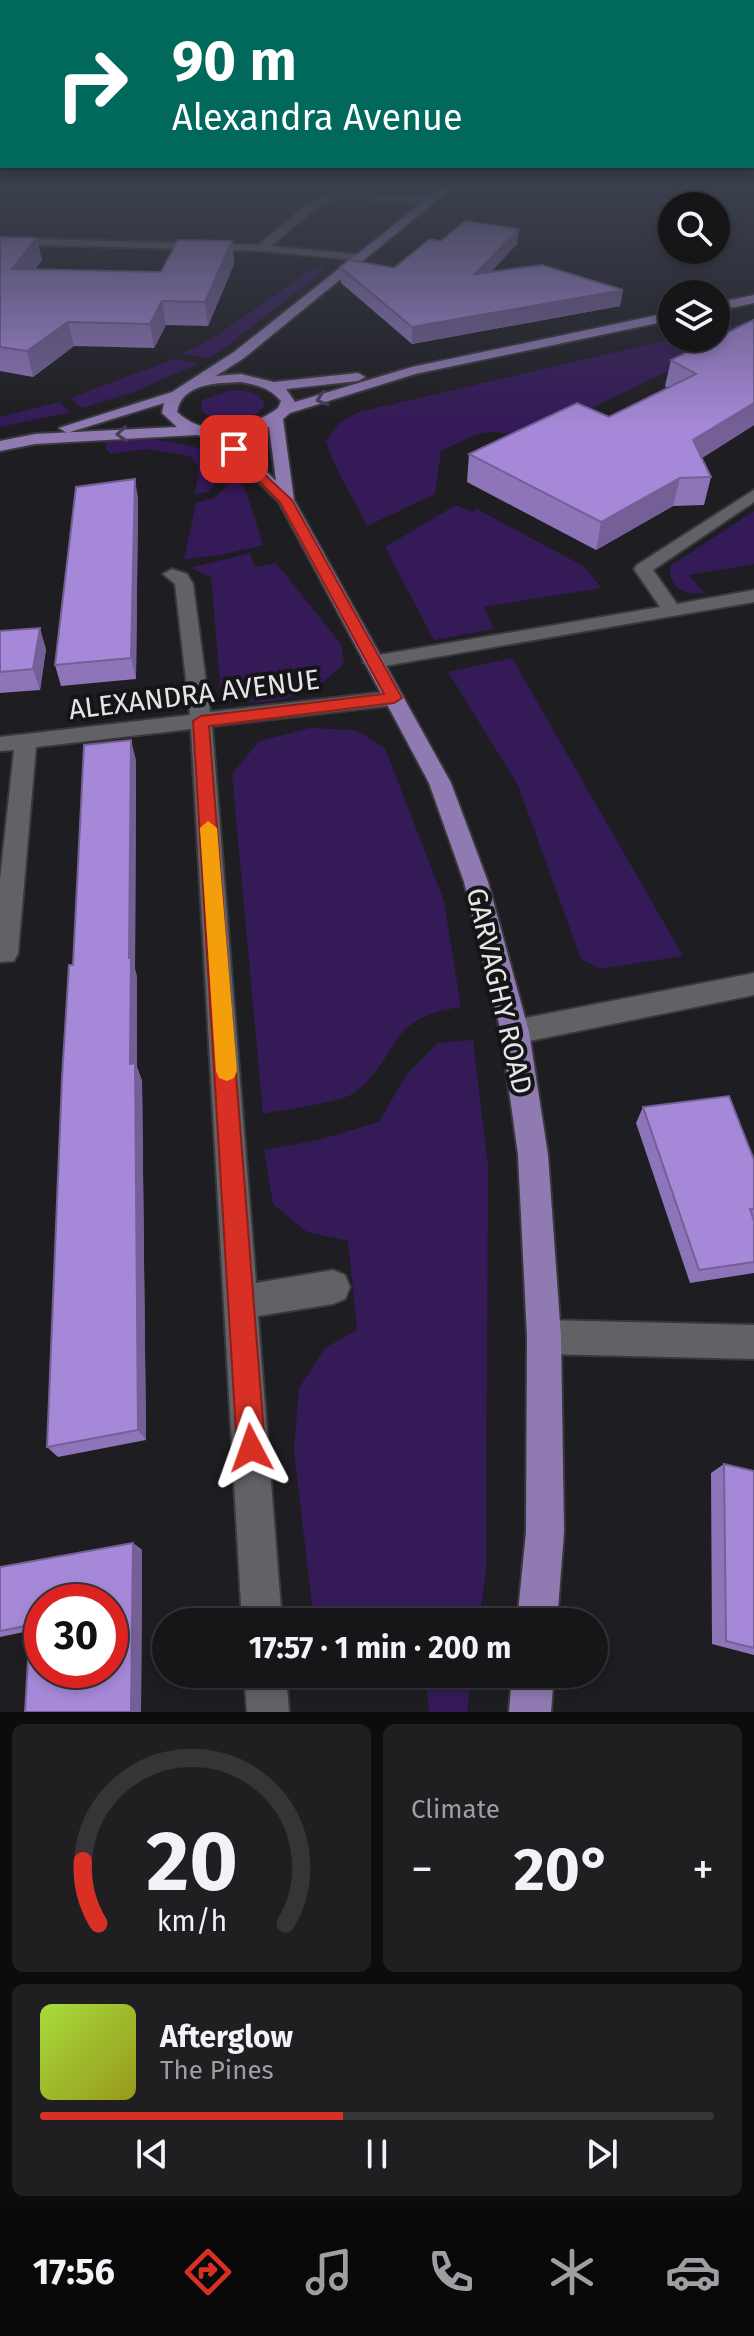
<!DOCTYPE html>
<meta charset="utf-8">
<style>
body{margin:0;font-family:"Fira Sans",sans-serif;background:#1f1f22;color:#f1f3f6;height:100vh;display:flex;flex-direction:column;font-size:30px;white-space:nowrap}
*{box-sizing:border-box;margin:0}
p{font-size:26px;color:#9e9fa2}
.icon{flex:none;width:44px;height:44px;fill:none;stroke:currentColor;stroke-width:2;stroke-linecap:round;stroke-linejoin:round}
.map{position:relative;height:1712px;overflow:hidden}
.drawer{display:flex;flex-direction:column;gap:12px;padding:12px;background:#0c0c0e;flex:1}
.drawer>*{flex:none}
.hud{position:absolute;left:0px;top:0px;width:754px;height:168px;box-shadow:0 4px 12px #0003,0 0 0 2px #353538;background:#00695c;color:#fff;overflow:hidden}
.controls{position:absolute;left:658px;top:192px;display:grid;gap:16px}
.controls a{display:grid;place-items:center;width:72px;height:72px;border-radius:50%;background:#161619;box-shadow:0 4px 12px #0003,0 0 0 2px #353538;font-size:40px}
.speed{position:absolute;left:24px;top:1584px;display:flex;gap:16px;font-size:40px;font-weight:700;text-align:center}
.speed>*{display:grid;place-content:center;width:104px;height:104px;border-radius:50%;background:#161619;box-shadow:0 4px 12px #0003,0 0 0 2px #353538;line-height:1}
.speed .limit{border:12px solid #d22;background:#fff;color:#111}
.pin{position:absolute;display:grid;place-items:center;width:68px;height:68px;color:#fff;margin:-34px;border-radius:16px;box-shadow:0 4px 12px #0006}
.me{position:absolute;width:88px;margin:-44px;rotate:356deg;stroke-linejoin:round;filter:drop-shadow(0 0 6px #0008)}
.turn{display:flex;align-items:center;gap:28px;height:168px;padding:0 40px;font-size:36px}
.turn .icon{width:104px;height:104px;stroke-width:2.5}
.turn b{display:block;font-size:56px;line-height:68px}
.big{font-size:60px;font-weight:700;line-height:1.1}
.drawer .widget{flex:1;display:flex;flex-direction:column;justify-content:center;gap:12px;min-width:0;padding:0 28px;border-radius:12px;background:#1f1f22}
.drawer .dial{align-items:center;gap:0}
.dial svg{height:208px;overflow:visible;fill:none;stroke:#353538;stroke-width:7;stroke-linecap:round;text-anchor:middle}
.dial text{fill:#f1f3f6;stroke:none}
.song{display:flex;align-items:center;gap:24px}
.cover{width:96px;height:96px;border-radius:12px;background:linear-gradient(135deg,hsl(80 70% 55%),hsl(60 70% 35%))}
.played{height:8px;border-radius:4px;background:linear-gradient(90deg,#d93025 45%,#353538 45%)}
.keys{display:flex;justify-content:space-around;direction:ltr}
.heat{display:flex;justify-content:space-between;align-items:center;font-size:44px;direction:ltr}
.drawer .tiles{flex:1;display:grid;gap:12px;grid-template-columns:1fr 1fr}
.widget:last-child{grid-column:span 2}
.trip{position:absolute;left:152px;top:1608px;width:456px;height:80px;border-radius:40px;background:#161619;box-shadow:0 4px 12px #0003,0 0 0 2px #353538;font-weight:700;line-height:80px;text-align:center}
.tabs{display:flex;height:128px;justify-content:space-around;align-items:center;background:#09090a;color:#9e9fa2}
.tabs .icon{width:56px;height:56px}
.tabs .on{color:#d93025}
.tabs b{font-size:36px;color:#f1f3f6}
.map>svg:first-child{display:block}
.green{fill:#351a58}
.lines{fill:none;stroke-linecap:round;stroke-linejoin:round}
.minor-casing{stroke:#39383a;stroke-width:4}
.major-casing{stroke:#39383a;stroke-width:4}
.minor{fill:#626165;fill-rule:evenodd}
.major{fill:#8f7ab2;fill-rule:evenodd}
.wall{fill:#8e75b9}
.shaded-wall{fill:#745f96}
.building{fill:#a588d7;stroke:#745f96;stroke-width:2;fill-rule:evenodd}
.oneway{stroke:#463d55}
.route{fill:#d93025;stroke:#8d1f18;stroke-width:2}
.slow{fill:#f59e0b}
.labels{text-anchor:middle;stroke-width:8;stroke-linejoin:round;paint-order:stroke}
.street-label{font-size:28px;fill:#e5e4e6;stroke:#151417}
</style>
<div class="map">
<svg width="754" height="1712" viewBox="0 0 754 1712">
<rect width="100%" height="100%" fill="#1e1d21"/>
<path class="green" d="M327 265 326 269 222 350 208 358 181 354 210 340 316 267Z
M754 320V330L527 439C517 439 512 435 502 433 480 428 460 442 441 451L435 494 367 526C354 498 334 470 326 440L340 422 359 412 676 338H716V329Z
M174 359 200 363 134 392 82 408 70 398Z
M232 390C245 391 260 391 265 405 253 424 218 424 201 411L202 400Z
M59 402 71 412 0 427V417Z
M148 439C174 442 211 445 227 469L208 492 195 494 199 467 190 456 146 449 111 454 106 449V442Z
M235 479 246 491 263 545 220 555 184 559 196 503 214 498Z
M456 505 472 512 477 509 585 567 601 588 484 607 494 629 434 640 385 547Z
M754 511V564L689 575 704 593C683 595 669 588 670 566Z
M250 553 255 567 276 563 341 644 344 663C316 695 262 713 221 695L211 577 190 568Z
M512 658 683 956 600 969 581 959 518 785 448 672Z
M310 728 356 730 385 748 444 901 461 1007C381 1019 404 1055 354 1093 343 1102 281 1110 263 1114L232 774 259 741Z
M473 1040 488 1166 486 1570 479 1622H314L294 1451 299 1388 325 1348 357 1330 348 1241 307 1232 273 1204 264 1150 318 1140 379 1122 406 1075 438 1043Z
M352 1674H472L467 1712H429L425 1675Z"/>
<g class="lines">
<defs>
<path id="minor" d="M336 192 430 198 435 201 430 204 337 198 316 208 271 246 362 255V259L358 260 261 251 0 244V238L258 245 308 204Z
M754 490V502L653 570 677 604 754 590V602L373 668 363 662 373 656 660 607 634 569 637 565Z
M172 569 187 574 193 584 210 712 394 691 404 698 394 705 212 726 256 1283 333 1270 345 1275 350 1287 345 1299 333 1304 258 1316 282 1622H242L191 729 36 747 18 953 14 961 0 962V880L14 750 0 751V737L190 715 175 584 163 574Z
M754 973V995L515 1044 505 1041 501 1032 505 1023 515 1020Z
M544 1320 754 1325V1359L544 1354 532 1349 527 1337 532 1325Z
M244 1674H286L289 1712H247Z"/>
<path id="major" d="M442 187H453L244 358 216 376 241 374 274 382 358 373 365 377 358 381 286 389 295 402 412 367 672 312V320L415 374 290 413 283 419 294 500 451 783 488 882 529 1032 548 1155 561 1337 564 1532 557 1622H517L526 1532 527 1337 518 1155 501 1032 464 882 429 783 279 502 214 438 196 435 35 444 0 451V441L35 434 177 427 162 413 164 403 67 433 59 428 172 392 234 352ZM241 382C257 385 270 388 281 401L278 408C248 430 206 439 177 412 182 383 217 383 241 382ZM269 427 276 481 231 437Z
M754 295V303L716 311V303Z
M512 1674H554L551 1712H509Z"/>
</defs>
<use href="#minor" class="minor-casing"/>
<use href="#major" class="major-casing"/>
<use href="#minor" class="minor"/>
<use href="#major" class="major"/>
</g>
<path class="wall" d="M0 237 42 260 35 269 161 272 232 241 234 264 208 326 166 325 154 348 74 346 33 377 0 371Z
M441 241 517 244 491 272 623 290 620 306 412 344 341 283 340 267 394 268Z
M754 320V425L702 458 711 477 704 505 673 506 596 550 467 482 469 454 609 417 668 388 665 386 671 360Z
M138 498 136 679 61 686 55 665Z
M0 631 46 649 40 690 0 693Z
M136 760 135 969 137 977V1067L142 1081 146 1440 58 1457 47 1447 73 965Z
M643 1107 754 1160V1273L690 1283 636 1123Z
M724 1464 754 1471V1655L712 1644 711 1473Z
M133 1543 142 1550 141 1712H25L29 1631 0 1637V1567Z"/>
<path class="shaded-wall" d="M519 229 517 244 474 290 475 274Z
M37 238 42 260 18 292 12 269Z
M232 241 234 264 208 326 205 302Z
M623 290 620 306 412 344V327Z
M162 301 166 325 154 348 150 324Z
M68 322 74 346 33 377 27 351Z
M754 403V425L686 468 693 440Z
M680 478 673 506 596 550 601 522Z
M135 479 138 498 136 679 131 658Z
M40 628 46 649 40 690 33 669Z
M131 740 136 760 135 969 137 977V1067L142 1081 146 1440 138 1430 130 1064 129 958Z
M133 1543 142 1550 141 1712H131Z"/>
<path class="building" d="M465 221 519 229 475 274 542 265 623 290 412 327 340 267 349 260 394 268 430 239 441 241Z
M0 237 37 238 12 269 161 272 178 240 232 241 205 302 162 301 150 324 68 322 27 351 0 347Z
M753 320H754V403L693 440 711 477 680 478 601 522 469 454 577 403 609 417 696 374 671 360Z
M135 479 131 658 55 665 76 487Z
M40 628 33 669 0 672V631Z
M131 740 129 958H131L130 1064 135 1063 138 1430 47 1447 62 1078 69 965H73L84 745Z
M729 1096 754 1160V1209H750L754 1221V1262L699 1270 643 1107Z
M724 1464 754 1471V1648L726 1641Z
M133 1543 131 1712H25L30 1625 0 1631V1567ZM42 1602H110V1670H42Z"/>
<defs><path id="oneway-chevron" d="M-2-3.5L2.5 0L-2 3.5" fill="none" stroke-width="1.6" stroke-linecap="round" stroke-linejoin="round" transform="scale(2)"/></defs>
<g class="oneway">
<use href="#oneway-chevron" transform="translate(322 399) rotate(163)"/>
<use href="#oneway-chevron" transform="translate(122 434) rotate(176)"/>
</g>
<linearGradient id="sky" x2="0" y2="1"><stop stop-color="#101012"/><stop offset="0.44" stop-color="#3b404e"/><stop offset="1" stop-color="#3b404e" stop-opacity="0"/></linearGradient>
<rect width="754" height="426" fill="url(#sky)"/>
<path class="route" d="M234 446 292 500 402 698 394 703 209 726 265 1448 261 1457 251 1461 241 1457 237 1448 193 721 201 716 384 694 280 502 230 452 228 449Z"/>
<path class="slow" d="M208 821 217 828 237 1071 234 1078 227 1081 219 1078 216 1071 200 828Z"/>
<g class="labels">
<g class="street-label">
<text transform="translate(194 694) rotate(-7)" y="10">ALEXANDRA AVENUE</text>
<text transform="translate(500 991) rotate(77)" y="10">GARVAGHY ROAD</text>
</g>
</g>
</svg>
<div class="controls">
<a><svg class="icon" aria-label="search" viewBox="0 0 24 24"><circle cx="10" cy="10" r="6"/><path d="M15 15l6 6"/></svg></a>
<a><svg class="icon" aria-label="layers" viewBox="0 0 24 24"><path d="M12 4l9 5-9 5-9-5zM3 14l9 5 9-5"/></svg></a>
</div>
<div class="speed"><div class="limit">30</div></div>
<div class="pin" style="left:234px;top:449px;background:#d93025"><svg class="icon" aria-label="arrive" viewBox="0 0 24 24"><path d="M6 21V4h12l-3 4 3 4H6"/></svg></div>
<svg class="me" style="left:251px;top:1448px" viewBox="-20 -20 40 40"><path d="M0-17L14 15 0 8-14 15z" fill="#d93025" stroke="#fff" stroke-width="4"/></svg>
<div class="trip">17:57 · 1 min · 200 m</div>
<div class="hud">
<div class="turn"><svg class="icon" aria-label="right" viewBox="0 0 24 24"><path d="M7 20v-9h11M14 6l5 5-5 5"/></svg><div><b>90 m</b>Alexandra Avenue</div></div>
</div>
</div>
<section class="drawer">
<div class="tiles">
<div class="widget dial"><svg viewBox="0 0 100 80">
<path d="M14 69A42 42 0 1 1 86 69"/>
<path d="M14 69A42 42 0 0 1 8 45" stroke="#d93025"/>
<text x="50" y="56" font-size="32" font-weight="700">20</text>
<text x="50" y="72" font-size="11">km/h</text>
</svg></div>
<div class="widget"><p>Climate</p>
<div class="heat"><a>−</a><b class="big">20°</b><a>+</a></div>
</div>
<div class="widget">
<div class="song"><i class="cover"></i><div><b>Afterglow</b><p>The Pines</p></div></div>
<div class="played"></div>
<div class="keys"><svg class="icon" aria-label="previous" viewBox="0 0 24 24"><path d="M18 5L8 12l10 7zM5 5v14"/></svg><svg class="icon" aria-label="pause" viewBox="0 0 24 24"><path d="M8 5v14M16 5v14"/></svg><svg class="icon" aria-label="next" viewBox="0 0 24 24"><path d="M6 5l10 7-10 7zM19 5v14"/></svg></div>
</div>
</div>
</section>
<nav class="tabs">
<b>17:56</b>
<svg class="icon on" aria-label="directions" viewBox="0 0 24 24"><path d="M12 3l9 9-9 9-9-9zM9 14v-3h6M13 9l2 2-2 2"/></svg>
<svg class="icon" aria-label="music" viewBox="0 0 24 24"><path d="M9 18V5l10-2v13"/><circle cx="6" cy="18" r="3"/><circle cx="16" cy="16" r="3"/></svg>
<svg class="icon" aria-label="phone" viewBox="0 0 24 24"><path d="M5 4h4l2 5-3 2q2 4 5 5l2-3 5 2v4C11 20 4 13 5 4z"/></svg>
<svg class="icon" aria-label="climate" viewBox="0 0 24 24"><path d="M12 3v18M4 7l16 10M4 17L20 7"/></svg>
<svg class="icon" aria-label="car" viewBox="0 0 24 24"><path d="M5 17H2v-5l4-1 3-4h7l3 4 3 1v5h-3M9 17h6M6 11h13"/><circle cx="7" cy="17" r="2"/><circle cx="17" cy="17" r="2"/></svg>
</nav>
